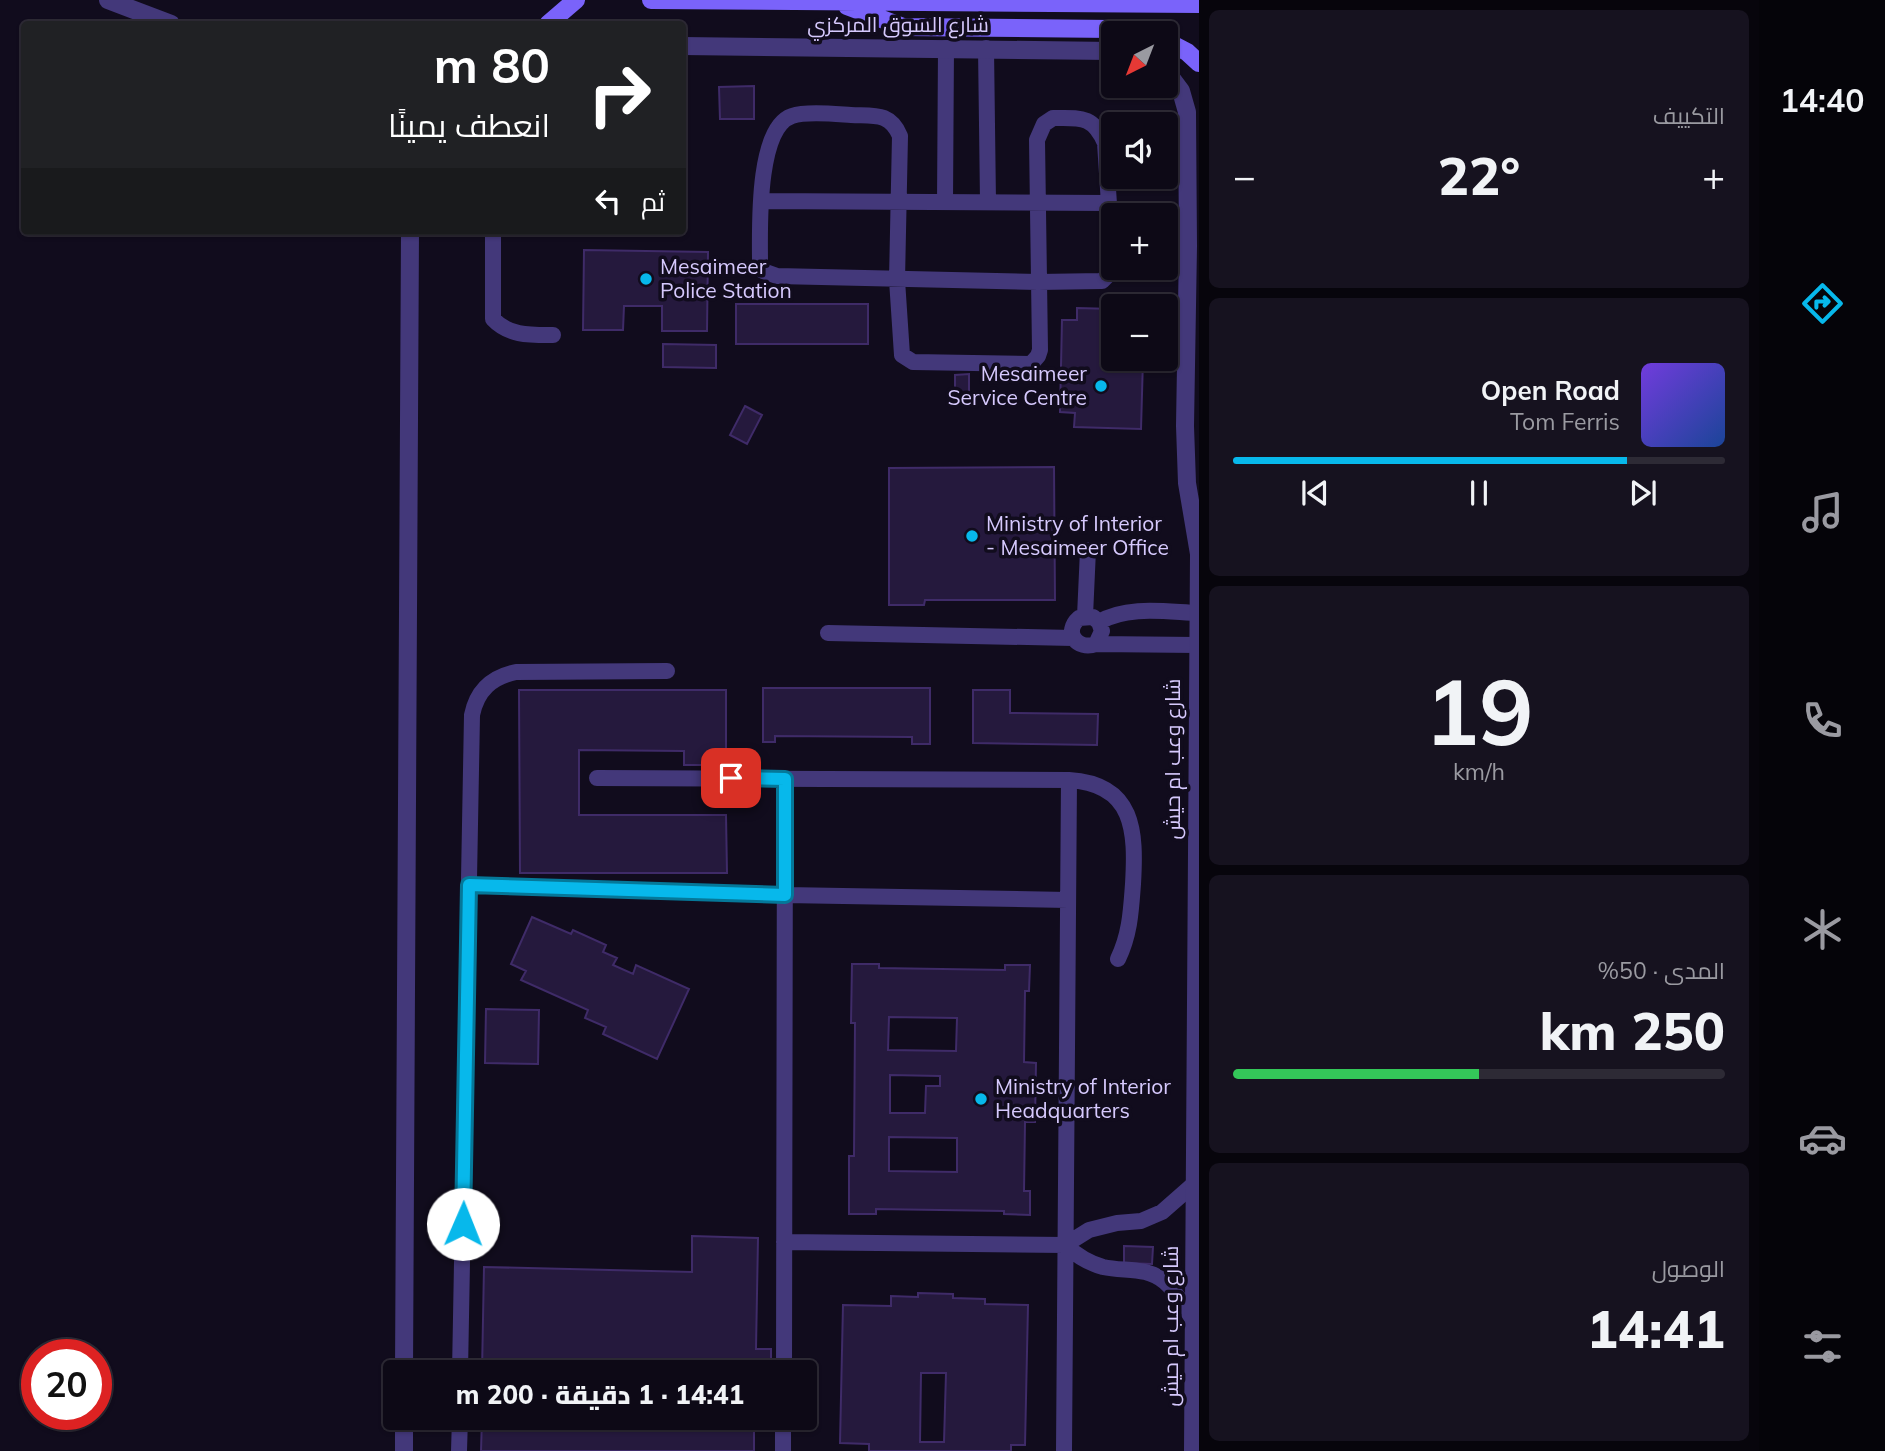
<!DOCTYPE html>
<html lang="ar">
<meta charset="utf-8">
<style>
body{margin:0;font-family:Mulish,Cairo,sans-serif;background:#16121f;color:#f1f3f6;direction:rtl;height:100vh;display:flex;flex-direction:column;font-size:26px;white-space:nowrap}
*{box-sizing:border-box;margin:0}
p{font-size:23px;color:#9a9aa1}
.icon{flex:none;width:38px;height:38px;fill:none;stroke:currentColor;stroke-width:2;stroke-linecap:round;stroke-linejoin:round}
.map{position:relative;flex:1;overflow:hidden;direction:ltr}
.panel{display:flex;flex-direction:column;gap:10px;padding:10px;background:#07050c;width:560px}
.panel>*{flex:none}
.top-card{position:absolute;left:21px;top:21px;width:665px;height:214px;border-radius:7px;box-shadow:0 2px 5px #0004,0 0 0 2px #2d2a35;direction:rtl;background:#202124;color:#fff;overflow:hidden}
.needle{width:46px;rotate:222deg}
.fabs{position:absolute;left:1101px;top:21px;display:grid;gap:14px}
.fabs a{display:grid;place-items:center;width:77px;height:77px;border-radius:7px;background:#0d0916;box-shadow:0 2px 5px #0004,0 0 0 2px #2d2a35;font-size:35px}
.speed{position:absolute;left:21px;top:1339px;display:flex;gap:14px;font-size:35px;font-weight:700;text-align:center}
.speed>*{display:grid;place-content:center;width:91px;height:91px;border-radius:50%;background:#0d0916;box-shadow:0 2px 5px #0004,0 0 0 2px #2d2a35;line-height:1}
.speed .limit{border:10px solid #d22;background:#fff;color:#111}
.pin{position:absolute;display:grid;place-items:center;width:60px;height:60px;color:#fff;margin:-30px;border-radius:14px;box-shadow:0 4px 10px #0006}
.me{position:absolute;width:77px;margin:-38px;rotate:1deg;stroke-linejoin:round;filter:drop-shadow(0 0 5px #0008)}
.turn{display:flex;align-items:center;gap:24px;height:147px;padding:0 21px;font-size:32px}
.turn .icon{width:91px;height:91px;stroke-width:2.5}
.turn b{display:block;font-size:49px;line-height:60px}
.then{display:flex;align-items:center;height:66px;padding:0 21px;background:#0003;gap:14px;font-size:26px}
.big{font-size:52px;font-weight:800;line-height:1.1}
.panel .card{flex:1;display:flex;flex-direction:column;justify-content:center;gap:10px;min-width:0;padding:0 24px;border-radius:10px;background:#16121f}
.panel .dial{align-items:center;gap:0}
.dial b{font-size:91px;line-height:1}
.song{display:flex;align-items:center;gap:21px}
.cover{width:84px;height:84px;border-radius:10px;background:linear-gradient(135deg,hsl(260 70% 55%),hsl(220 70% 35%))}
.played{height:7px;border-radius:4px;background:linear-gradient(90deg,#07b8eb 80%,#2d2a35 80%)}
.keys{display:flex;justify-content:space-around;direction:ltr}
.heat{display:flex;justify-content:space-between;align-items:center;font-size:38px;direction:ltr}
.charge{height:10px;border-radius:5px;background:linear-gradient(90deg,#34c759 50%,#2d2a35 0)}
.trip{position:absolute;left:383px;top:1360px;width:434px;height:70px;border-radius:7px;background:#0d0916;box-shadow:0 2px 5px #0004,0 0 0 2px #2d2a35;font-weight:800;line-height:70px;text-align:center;direction:rtl}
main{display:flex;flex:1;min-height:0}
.dock{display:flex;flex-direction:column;width:126px;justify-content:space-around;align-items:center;background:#050409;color:#9a9aa1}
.dock .icon{width:49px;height:49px}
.dock .current{color:#07b8eb}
.dock b{font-size:32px;color:#f1f3f6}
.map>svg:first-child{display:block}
.building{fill:#25193d;stroke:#3f2b68;stroke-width:2;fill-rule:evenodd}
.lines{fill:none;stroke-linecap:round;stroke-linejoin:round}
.lane{stroke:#43387a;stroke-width:16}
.street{stroke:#43387a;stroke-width:18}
.secondary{stroke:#7a63fa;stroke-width:18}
.route-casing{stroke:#057899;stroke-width:18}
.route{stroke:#07b8eb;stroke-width:12}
.poi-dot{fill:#07b8eb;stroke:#110c1d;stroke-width:2.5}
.labels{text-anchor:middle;stroke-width:7;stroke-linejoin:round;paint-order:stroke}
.street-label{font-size:21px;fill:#d6c9fd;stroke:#110c1d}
.poi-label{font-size:21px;fill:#d6c9fd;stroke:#110c1d;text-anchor:start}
</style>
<main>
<nav class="dock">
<b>14:40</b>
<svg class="icon current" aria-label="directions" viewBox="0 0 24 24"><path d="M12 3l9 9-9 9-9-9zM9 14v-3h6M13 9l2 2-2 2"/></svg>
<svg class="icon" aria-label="music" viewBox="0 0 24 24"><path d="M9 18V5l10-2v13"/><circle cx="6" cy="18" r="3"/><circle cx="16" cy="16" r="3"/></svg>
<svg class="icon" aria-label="phone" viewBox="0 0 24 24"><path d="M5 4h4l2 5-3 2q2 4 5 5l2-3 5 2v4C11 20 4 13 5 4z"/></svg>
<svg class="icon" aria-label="climate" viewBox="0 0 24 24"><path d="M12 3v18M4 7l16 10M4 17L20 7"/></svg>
<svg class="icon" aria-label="car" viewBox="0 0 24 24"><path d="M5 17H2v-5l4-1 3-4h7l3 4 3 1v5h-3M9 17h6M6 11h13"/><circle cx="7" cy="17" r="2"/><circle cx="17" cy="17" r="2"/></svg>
<svg class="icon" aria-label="filters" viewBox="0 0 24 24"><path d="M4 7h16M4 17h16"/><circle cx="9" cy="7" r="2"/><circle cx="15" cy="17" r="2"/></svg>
</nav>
<section class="panel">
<div class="card"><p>التكييف</p>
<div class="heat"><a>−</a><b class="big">22°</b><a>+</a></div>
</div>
<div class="card">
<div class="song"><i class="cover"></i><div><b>Open Road</b><p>Tom Ferris</p></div></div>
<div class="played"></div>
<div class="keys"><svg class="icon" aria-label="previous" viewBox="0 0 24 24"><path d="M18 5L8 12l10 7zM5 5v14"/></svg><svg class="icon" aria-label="pause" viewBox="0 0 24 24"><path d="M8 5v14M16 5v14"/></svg><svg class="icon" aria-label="next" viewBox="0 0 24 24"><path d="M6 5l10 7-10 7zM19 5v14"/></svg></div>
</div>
<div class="card dial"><b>19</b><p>km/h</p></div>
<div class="card"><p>المدى · 50%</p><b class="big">250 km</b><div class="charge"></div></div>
<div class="card"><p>الوصول</p><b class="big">14:41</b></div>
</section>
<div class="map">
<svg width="1199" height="1451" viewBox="0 0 1199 1451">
<rect width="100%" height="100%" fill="#110c1d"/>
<path class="building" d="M754 86V119H720L719 87Z
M584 250 708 252 707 331H662V306H624L623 330H583Z
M736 304H868V344H736Z
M1077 308 1113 309V359H1143L1141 429 1074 427 1075 413 1060 412 1062 320H1077Z
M663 344 716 345V368L663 367Z
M969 374V397H955V375Z
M745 406 762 415 747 444 730 435Z
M1054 467 1055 600H925L924 605H889V468Z
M763 688H930V744H912V737L775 736V742H763Z
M519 690H726V765H684V751L579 750V815H726L727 873H520Z
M973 690H1010V713L1098 714 1097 745 973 743Z
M532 917 571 934 573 930 606 945 603 952 617 958 613 965 633 974 636 965 689 989 657 1059 603 1034 606 1027 585 1018 588 1010 521 980 526 971 511 964Z
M852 964H879V968L1005 970V965H1030L1029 991H1025L1024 1062 1036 1063 1035 1122H1025L1024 1191H1030V1215L1004 1214V1211L876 1209V1214H849V1156H854L855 1023H851ZM889 1017 957 1018 956 1051 888 1050ZM890 1075 940 1076V1086H926L925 1113H890ZM889 1137 957 1138V1172L889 1171Z
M486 1009 539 1010 538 1064 485 1063Z
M692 1236 758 1238 756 1349H771V1372H482L484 1267 692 1272Z
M1124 1246 1153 1247 1152 1264 1124 1263Z
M918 1293 953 1294V1298L985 1299V1304L1028 1305 1025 1445H1011V1451H869V1444L840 1443 843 1305 891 1306V1296L918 1297ZM921 1373H946L944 1442H920Z
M482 1418H754V1451H481Z"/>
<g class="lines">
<path class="lane" d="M986 48 988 202
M900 136C890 112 874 116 851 115 835 114 806 111 792 116 756 128 760 231 760 262L763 271 777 276 1038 282 1102 281 1111 272 1113 265 1105 143C1093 115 1080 118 1053 118L1044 124 1037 140 1040 350 1038 356 1031 364 913 362 902 355 897 280 900 136
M761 201 1108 203
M945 202 946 48
M493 231V319C509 336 530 335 553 335
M1085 616 1088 550
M1099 622C1128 605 1167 612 1199 613
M828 633 1073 638
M1096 644 1102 631 1099 622 1093 617 1079 618C1063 632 1077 651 1096 644L1197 645
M597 778 1069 780C1135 784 1136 832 1133 884 1131 911 1130 934 1118 959
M469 885 785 895 1068 900
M784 1242 1065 1245 1089 1230 1117 1223 1141 1221 1162 1212 1195 1183
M1065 1245C1076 1255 1088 1263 1103 1267 1125 1272 1146 1266 1165 1282 1177 1292 1185 1308 1194 1321
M460 1372 472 715C477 690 492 677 516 672L667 671
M784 1372 785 779
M459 1451 460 1418
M783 1451V1418
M1064 1451 1069 780"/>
<path class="street" d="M108 0 171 24
M682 46 1113 51
M1166 71 1181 91 1187 112 1188 246 1185 426 1187 483 1199 554 1193 1451
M404 1372 410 231
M404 1451V1418"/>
<path class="secondary" d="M651 0 1199 4
M847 6 903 27 1114 29 1140 33
M548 24 576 0
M1166 41 1187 52 1199 63"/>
</g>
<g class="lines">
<defs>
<path id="route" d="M463 1224 469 885 785 895V779L731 778"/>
</defs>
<use href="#route" class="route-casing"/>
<use href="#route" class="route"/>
</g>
<g class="poi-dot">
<circle cx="646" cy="279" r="7"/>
<circle cx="1101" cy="386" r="7"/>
<circle cx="972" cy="536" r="7"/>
<circle cx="981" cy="1099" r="7"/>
</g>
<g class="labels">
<g class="street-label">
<text x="898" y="32">شارع السوق المركزي</text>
<text transform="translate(1173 759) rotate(-90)" y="7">شارع وعب ام حيش</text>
<text transform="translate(1171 1326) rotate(-90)" y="7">شارع وعب ام حيش</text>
</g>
<g class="poi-label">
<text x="660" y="274">Mesaimeer<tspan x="660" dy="24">Police Station</tspan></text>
<text x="1087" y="381" text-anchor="end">Mesaimeer<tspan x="1087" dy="24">Service Centre</tspan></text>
<text x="986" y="531">Ministry of Interior<tspan x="986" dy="24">- Mesaimeer Office</tspan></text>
<text x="995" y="1094">Ministry of Interior<tspan x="995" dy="24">Headquarters</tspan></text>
</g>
</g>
</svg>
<div class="fabs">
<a><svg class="needle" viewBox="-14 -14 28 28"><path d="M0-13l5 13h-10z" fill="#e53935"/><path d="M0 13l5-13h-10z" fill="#9a9aa1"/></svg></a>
<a><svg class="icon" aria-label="sound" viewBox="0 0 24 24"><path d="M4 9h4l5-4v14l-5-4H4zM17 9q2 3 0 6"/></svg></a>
<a>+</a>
<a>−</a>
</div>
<div class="speed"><div class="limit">20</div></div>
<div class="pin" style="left:731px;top:778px;background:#d93025"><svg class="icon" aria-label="arrive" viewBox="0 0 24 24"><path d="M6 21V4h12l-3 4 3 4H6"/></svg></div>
<svg class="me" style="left:463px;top:1224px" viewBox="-20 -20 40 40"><circle r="19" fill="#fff"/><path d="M0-13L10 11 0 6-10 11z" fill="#07b8eb"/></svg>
<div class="trip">14:41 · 1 دقيقة · 200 m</div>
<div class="top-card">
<div class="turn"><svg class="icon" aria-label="right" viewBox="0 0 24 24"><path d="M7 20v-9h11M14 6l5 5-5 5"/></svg><div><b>80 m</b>انعطف يمينًا</div></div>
<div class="then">ثم<svg class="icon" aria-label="left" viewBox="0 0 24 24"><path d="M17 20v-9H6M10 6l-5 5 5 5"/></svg></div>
</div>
</div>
</main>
